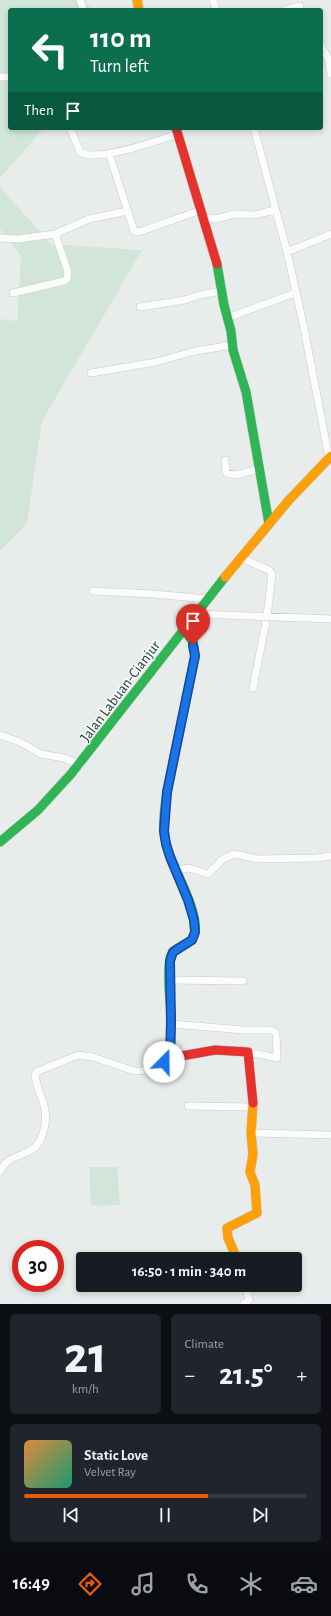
<!DOCTYPE html>
<meta charset="utf-8">
<style>
body{margin:0;font-family:"Alegreya Sans",sans-serif;background:#20242c;color:#f1f3f6;height:100vh;display:flex;flex-direction:column;font-size:15px;white-space:nowrap}
*{box-sizing:border-box;margin:0}
p{font-size:13px;color:#9ea1a6}
.icon{flex:none;width:22px;height:22px;fill:none;stroke:currentColor;stroke-width:2;stroke-linecap:round;stroke-linejoin:round}
.map{position:relative;height:1304px;overflow:hidden}
.drawer{display:flex;flex-direction:column;gap:10px;padding:10px;background:#0d0f14;flex:1}
.drawer>*{flex:none}
.banner{position:absolute;left:8px;top:8px;width:315px;height:122px;border-radius:4px;box-shadow:0 2px 6px #0003;background:#0b6e4f;color:#fff;overflow:hidden}
.speed{position:absolute;left:12px;top:1240px;display:flex;gap:8px;font-size:20px;font-weight:700;text-align:center}
.speed>*{display:grid;place-content:center;width:52px;height:52px;border-radius:50%;background:#171b24;box-shadow:0 2px 6px #0003;line-height:1}
.speed .limit{border:6px solid #d22;background:#fff;color:#111}
.pin{position:absolute;display:grid;place-items:center;width:34px;height:34px;color:#fff;margin:-41px -17px;border-radius:50% 50% 50% 0;rotate:-45deg;box-shadow:0 0 4px #0007}
.pin .icon{rotate:45deg}
.me{position:absolute;width:44px;margin:-22px;rotate:22deg;stroke-linejoin:round;filter:drop-shadow(0 0 3px #0008)}
.turn{display:flex;align-items:center;gap:14px;height:84px;padding:0 16px;font-size:18px}
.turn .icon{width:52px;height:52px;stroke-width:2.5}
.turn b{display:block;font-size:28px;line-height:34px}
.then{display:flex;align-items:center;height:38px;padding:0 16px;background:#0003;gap:8px;font-size:15px}
.big{font-size:30px;font-weight:700;line-height:1.1}
.drawer .widget{flex:1;display:flex;flex-direction:column;justify-content:center;gap:6px;min-width:0;padding:0 14px;border-radius:6px;background:#20242c}
.drawer .dial{align-items:center;gap:0}
.dial b{font-size:52px;line-height:1}
.song{display:flex;align-items:center;gap:12px}
.cover{width:48px;height:48px;border-radius:6px;background:linear-gradient(135deg,hsl(30 70% 55%),hsl(160 70% 35%))}
.played{height:4px;border-radius:2px;background:linear-gradient(90deg,#ea580c 65%,#363941 65%)}
.keys{display:flex;justify-content:space-around;direction:ltr}
.heat{display:flex;justify-content:space-between;align-items:center;font-size:22px;direction:ltr}
.drawer .tiles{flex:1;display:grid;gap:10px;grid-template-columns:1fr 1fr}
.widget:last-child{grid-column:span 2}
.trip{position:absolute;left:76px;top:1252px;width:226px;height:40px;border-radius:4px;background:#171b24;box-shadow:0 2px 6px #0003;font-weight:700;line-height:40px;text-align:center}
.menu{display:flex;height:64px;justify-content:space-around;align-items:center;background:#090b0e;color:#9ea1a6}
.menu .icon{width:28px;height:28px}
.menu .active{color:#ea580c}
.menu b{font-size:18px;color:#f1f3f6}
.map>svg:first-child{display:block}
.green{fill:#d1e6d8}
.lines{fill:none;stroke-linecap:round;stroke-linejoin:round}
.street-casing{stroke:#c5cac8;stroke-width:8}
.fast-casing{stroke:#c3cbc8;stroke-width:10}
.slow-casing{stroke:#c3cbc8;stroke-width:10}
.jam-casing{stroke:#c3cbc8;stroke-width:10}
.street{stroke:#fcfcfc;stroke-width:7}
.fast{stroke:#30b455;stroke-width:9}
.slow{stroke:#ff9f0a;stroke-width:9}
.jam{stroke:#e5322d;stroke-width:9}
.route-casing{stroke:#114b97;stroke-width:10}
.route{stroke:#1a73e8;stroke-width:7}
.labels{text-anchor:middle;stroke-width:3;stroke-linejoin:round;paint-order:stroke}
.street-label{font-size:15px;fill:#24423a;stroke:#f7fbf9}
</style>
<div class="map">
<svg width="331" height="1304" viewBox="0 0 331 1304">
<rect width="100%" height="100%" fill="#e8edeb"/>
<path class="green" d="M0 0H81L93 10H10V128H44L0 178Z
M0 187 51 244 142 250 42 421 27 524 0 551V319L17 321 21 256 0 229Z
M89 1167H117L120 1205 91 1206Z"/>
<g class="lines">
<defs>
<path id="street" d="M80 0 84 10
M213 0 216 10
M285 10 300 6
M321 45 328 58 331 74
M0 77H10
M70 128 80 152C96 163 159 140 178 134
M254 128 287 252 303 323 329 458
M109 153 134 231 139 232 201 210
M204 223 210 218 215 219 235 214 254 215 275 210
M0 238 18 239 55 234 89 219 128 211
M287 252 331 234
M13 293 64 281 67 279 68 272 55 234
M140 307 185 300 199 295 222 291
M227 318 295 293
M91 373 156 362 195 351 233 345
M225 460 226 473 236 475 258 469
M241 558 269 570 272 574 267 616 253 688
M93 591 153 594 208 599
M197 614 331 619
M0 735 20 742 41 754 64 758 81 765
M176 870 189 868 208 874 223 859 234 854 258 859 317 858 331 856
M170 980 243 981
M171 1024 244 1030H271L276 1033 277 1058 248 1052
M188 1106 253 1107
M251 1133 331 1135
M0 1172C10 1148 35 1162 43 1133 47 1122 46 1110 42 1099 39 1089 34 1082 36 1072L78 1055 93 1057 134 1071C150 1071 157 1066 170 1058
M244 1304 249 1300 245 1285"/>
<path id="fast" d="M217 264 224 305 231 331 233 350 246 392 269 524
M0 842 38 810 71 774 225 577
M171 1013C170 1000 166 963 172 953 179 944 194 945 195 931 197 901 168 865 164 833 162 810 170 780 174 757 181 724 188 690 195 656L193 642 184 629"/>
<path id="slow" d="M137 0 139 10
M225 577 289 500 331 456
M237 1259 228 1238 227 1228 257 1213 255 1185 250 1172 253 1154 251 1133 253 1103"/>
<path id="jam" d="M176 128 217 264
M171 1013 170 1058 215 1050 248 1052 253 1103"/>
</defs>
<use href="#street" class="street-casing"/>
<use href="#fast" class="fast-casing"/>
<use href="#slow" class="slow-casing"/>
<use href="#jam" class="jam-casing"/>
<use href="#street" class="street"/>
<use href="#fast" class="fast"/>
<use href="#slow" class="slow"/>
<use href="#jam" class="jam"/>
</g>
<g class="lines">
<defs>
<path id="route" d="M164 1062 170 1058 171 1024 170 961 173 952 192 940 195 932 194 920 188 900 170 857 166 844 164 831 167 792 195 656 193 645"/>
</defs>
<use href="#route" class="route-casing"/>
<use href="#route" class="route"/>
</g>
<g class="labels">
<g class="street-label">
<text transform="translate(120 691) rotate(-53)" y="5">Jalan Labuan-Cianjur</text>
</g>
</g>
</svg>
<div class="speed"><div class="limit">30</div></div>
<div class="pin" style="left:193px;top:645px;background:#d93025"><svg class="icon" aria-label="arrive" viewBox="0 0 24 24"><path d="M6 21V4h12l-3 4 3 4H6"/></svg></div>
<svg class="me" style="left:164px;top:1062px" viewBox="-20 -20 40 40"><circle r="19" fill="#fff"/><path d="M0-13L10 11 0 6-10 11z" fill="#1a73e8"/></svg>
<div class="trip">16:50 · 1 min · 340 m</div>
<div class="banner">
<div class="turn"><svg class="icon" aria-label="left" viewBox="0 0 24 24"><path d="M17 20v-9H6M10 6l-5 5 5 5"/></svg><div><b>110 m</b>Turn left</div></div>
<div class="then">Then<svg class="icon" aria-label="arrive" viewBox="0 0 24 24"><path d="M6 21V4h12l-3 4 3 4H6"/></svg></div>
</div>
</div>
<section class="drawer">
<div class="tiles">
<div class="widget dial"><b>21</b><p>km/h</p></div>
<div class="widget"><p>Climate</p>
<div class="heat"><a>−</a><b class="big">21.5°</b><a>+</a></div>
</div>
<div class="widget">
<div class="song"><i class="cover"></i><div><b>Static Love</b><p>Velvet Ray</p></div></div>
<div class="played"></div>
<div class="keys"><svg class="icon" aria-label="previous" viewBox="0 0 24 24"><path d="M18 5L8 12l10 7zM5 5v14"/></svg><svg class="icon" aria-label="pause" viewBox="0 0 24 24"><path d="M8 5v14M16 5v14"/></svg><svg class="icon" aria-label="next" viewBox="0 0 24 24"><path d="M6 5l10 7-10 7zM19 5v14"/></svg></div>
</div>
</div>
</section>
<nav class="menu">
<b>16:49</b>
<svg class="icon active" aria-label="directions" viewBox="0 0 24 24"><path d="M12 3l9 9-9 9-9-9zM9 14v-3h6M13 9l2 2-2 2"/></svg>
<svg class="icon" aria-label="music" viewBox="0 0 24 24"><path d="M9 18V5l10-2v13"/><circle cx="6" cy="18" r="3"/><circle cx="16" cy="16" r="3"/></svg>
<svg class="icon" aria-label="phone" viewBox="0 0 24 24"><path d="M5 4h4l2 5-3 2q2 4 5 5l2-3 5 2v4C11 20 4 13 5 4z"/></svg>
<svg class="icon" aria-label="climate" viewBox="0 0 24 24"><path d="M12 3v18M4 7l16 10M4 17L20 7"/></svg>
<svg class="icon" aria-label="car" viewBox="0 0 24 24"><path d="M5 17H2v-5l4-1 3-4h7l3 4 3 1v5h-3M9 17h6M6 11h13"/><circle cx="7" cy="17" r="2"/><circle cx="17" cy="17" r="2"/></svg>
</nav>
